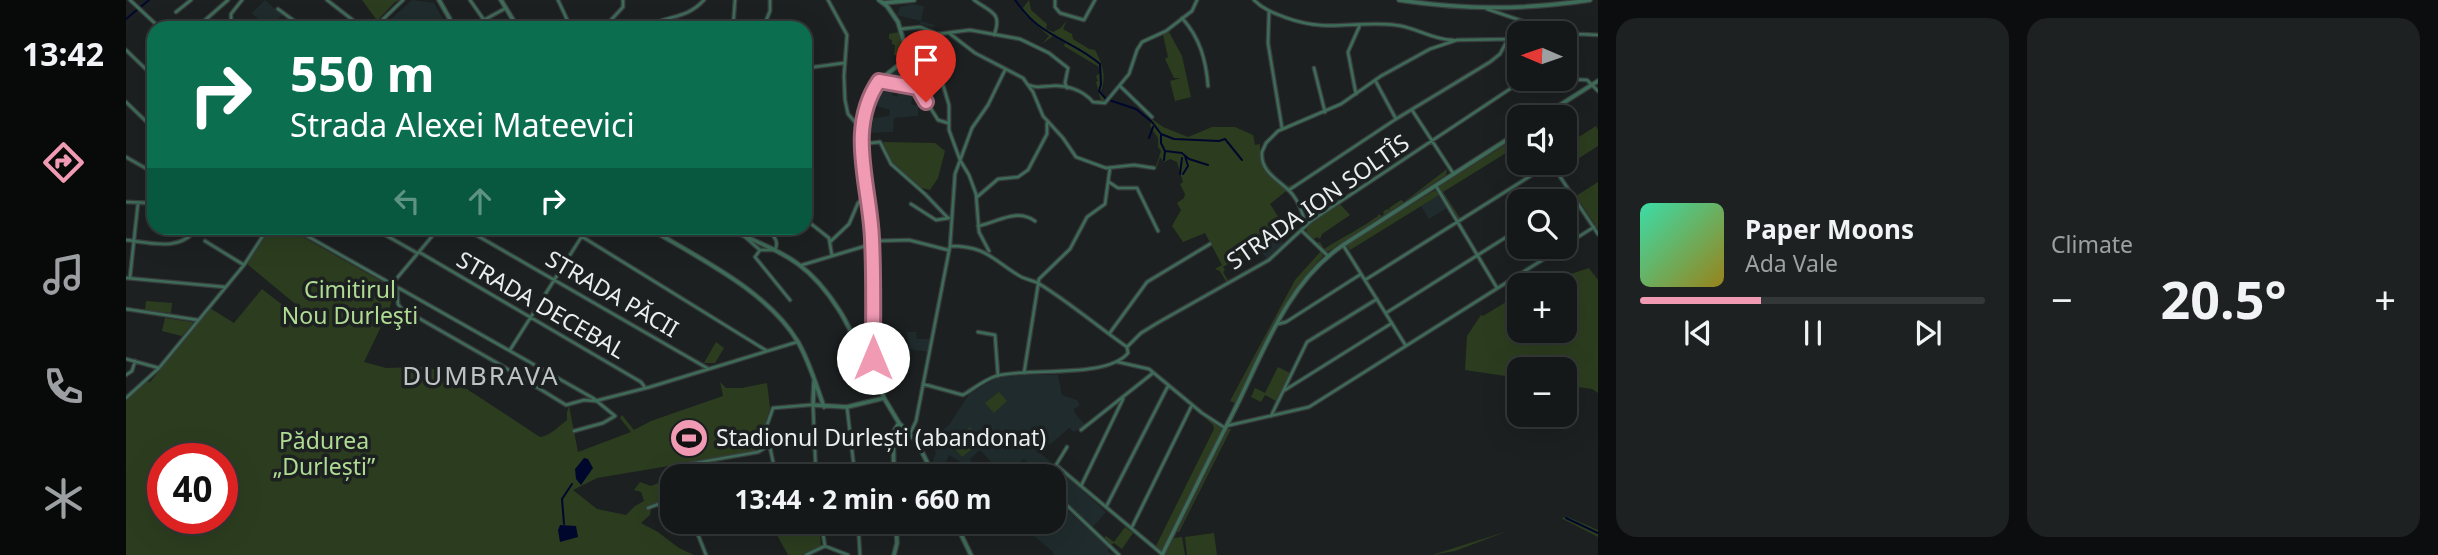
<!DOCTYPE html>
<meta charset="utf-8">
<style>
body{margin:0;font-family:"Noto Sans",sans-serif;background:#1e2122;color:#f1f3f6;height:100vh;display:flex;flex-direction:column;font-size:26px;white-space:nowrap}
*{box-sizing:border-box;margin:0}
p{font-size:23px;color:#9da0a2}
.icon{flex:none;width:38px;height:38px;fill:none;stroke:currentColor;stroke-width:2;stroke-linecap:round;stroke-linejoin:round}
.map{position:relative;flex:1;overflow:hidden}
.side{display:flex;flex-direction:column;gap:18px;padding:18px;background:#0c0d0e;width:840px}
.side>*{flex:none}
.guide{position:absolute;left:21px;top:21px;width:665px;height:214px;border-radius:21px;box-shadow:0 7px 28px #0002,0 0 0 2px #343738;background:#0b6e4f;color:#fff;overflow:hidden}
.needle{width:46px;rotate:272deg}
.buttons{position:absolute;left:1381px;top:21px;display:grid;gap:14px}
.buttons a{display:grid;place-items:center;width:70px;height:70px;border-radius:14px;background:#151819;box-shadow:0 7px 28px #0002,0 0 0 2px #343738;font-size:35px}
.speed{position:absolute;left:21px;top:443px;display:flex;gap:14px;font-size:35px;font-weight:700;text-align:center}
.speed>*{display:grid;place-content:center;width:91px;height:91px;border-radius:50%;background:#151819;box-shadow:0 7px 28px #0002,0 0 0 2px #343738;line-height:1}
.speed .limit{border:10px solid #d22;background:#fff;color:#111}
.pin{position:absolute;display:grid;place-items:center;width:60px;height:60px;color:#fff;margin:-72px -30px;border-radius:50% 50% 50% 0;rotate:-45deg;box-shadow:0 0 7px #0007}
.pin .icon{rotate:45deg}
.me{position:absolute;width:77px;margin:-38px;rotate:0deg;stroke-linejoin:round;filter:drop-shadow(0 0 5px #0008)}
.turn{display:flex;align-items:center;gap:24px;height:147px;padding:0 28px;font-size:32px}
.turn .icon{width:91px;height:91px;stroke-width:2.5}
.turn b{display:block;font-size:49px;line-height:60px}
.lanes{display:flex;align-items:center;height:66px;padding:0 28px;background:#0003;justify-content:center;gap:35px;direction:ltr}
.lanes .off{opacity:.35}
.big{font-size:52px;font-weight:700;line-height:1.1}
.side .widget{flex:1;display:flex;flex-direction:column;justify-content:center;gap:10px;min-width:0;padding:0 24px;border-radius:21px;background:#1e2122}
.song{display:flex;align-items:center;gap:21px}
.cover{width:84px;height:84px;border-radius:10px;background:linear-gradient(135deg,hsl(160 70% 55%),hsl(50 70% 35%))}
.played{height:7px;border-radius:4px;background:linear-gradient(90deg,#f19ab4 35%,#343738 35%)}
.keys{display:flex;justify-content:space-around;direction:ltr}
.heat{display:flex;justify-content:space-between;align-items:center;font-size:38px;direction:ltr}
.side .tiles{flex:1;display:grid;gap:18px;grid-template-columns:repeat(2,1fr)}
.trip{position:absolute;left:534px;top:464px;width:406px;height:70px;border-radius:21px;background:#151819;box-shadow:0 7px 28px #0002,0 0 0 2px #343738;font-weight:700;line-height:70px;text-align:center}
main{display:flex;flex:1;min-height:0}
.tab-bar{display:flex;flex-direction:column;width:126px;justify-content:space-around;align-items:center;background:#080a0a;color:#9da0a2}
.tab-bar .icon{width:49px;height:49px}
.tab-bar .on{color:#f19ab4}
.tab-bar b{font-size:32px;color:#f1f3f6}
.map>svg:first-child{display:block}
.built{fill:#1f2b2c}
.green{fill:#2c3d1f;fill-rule:evenodd}
.water{fill:#00072c}
.lines{fill:none;stroke-linecap:round;stroke-linejoin:round}
.stream{stroke:#00072c;stroke-width:2}
.minor-casing{stroke:#393d3e;stroke-width:5}
.tertiary-casing{stroke:#393d3e;stroke-width:6}
.minor{stroke:#3d6c58;stroke-width:2.5}
.tertiary{stroke:#3d6c58;stroke-width:3.5}
.route-casing{stroke:#9d6475;stroke-width:18}
.route{stroke:#f19ab4;stroke-width:12}
.labels{text-anchor:middle;stroke-width:7;stroke-linejoin:round;paint-order:stroke}
.street-label{font-size:23px;fill:#ebeeee;stroke:#1c2021}
.park-label{font-size:23px;fill:#b0db93;stroke:#1c2021}
.poi-label{font-size:23px;fill:#ebeeee;stroke:#1c2021;text-anchor:start}
.quarter-label{font-size:26px;letter-spacing:2px;fill:#bec4c4;stroke:#1c2021}
</style>
<main>
<nav class="tab-bar">
<b>13:42</b>
<svg class="icon on" aria-label="directions" viewBox="0 0 24 24"><path d="M12 3l9 9-9 9-9-9zM9 14v-3h6M13 9l2 2-2 2"/></svg>
<svg class="icon" aria-label="music" viewBox="0 0 24 24"><path d="M9 18V5l10-2v13"/><circle cx="6" cy="18" r="3"/><circle cx="16" cy="16" r="3"/></svg>
<svg class="icon" aria-label="phone" viewBox="0 0 24 24"><path d="M5 4h4l2 5-3 2q2 4 5 5l2-3 5 2v4C11 20 4 13 5 4z"/></svg>
<svg class="icon" aria-label="climate" viewBox="0 0 24 24"><path d="M12 3v18M4 7l16 10M4 17L20 7"/></svg>
</nav>
<div class="map">
<svg width="1472" height="555" viewBox="0 0 1472 555">
<rect width="100%" height="100%" fill="#1c2021"/>
<path class="built" d="M139 0 156 15 144 28H141L126 13Z
M286 0 308 3 322 28H255Z
M786 4 798 6 795 21 809 25 807 28 794 24 795 21 771 15 774 7Z
M793 29 810 36 815 85H794L759 79 777 66 781 58 785 36Z
M759 82 770 85 766 95 771 97 774 85 789 88 785 104 792 106V116L768 118 767 132 742 133 741 119 763 116 764 110 745 104Z
M1313 195 1321 208 1303 219 1295 206Z
M1148 226 1158 245 1141 259 1127 242Z
M781 332H790L791 339H805L802 352 783 349Z
M897 375H932L936 395 951 400 954 405 948 409V412L959 425 948 432 943 428 926 443 919 446 915 445 910 449 980 512 967 527 928 491V476H914L898 459 878 476 854 450 844 459 853 476H823L836 463 823 455 816 471 811 474 806 464 810 452 803 442 823 425 843 394 870 378Z
M928 498 982 547V552L990 555H928L926 551 891 522H928Z"/>
<path class="green" d="M236 0H273L269 2 244 28H240L235 24 237 22 240 26 250 19Z
M889 0 897 8 903 0 905 10 921 24 920 29 927 32 935 28 941 20 937 29 946 34 947 39 963 49 969 50C976 64 981 75 975 91L980 98 978 102 975 101 970 82 972 81 970 76 974 73 973 67 938 46 939 43 927 36 916 44 923 36 900 16Z
M773 32 776 47 775 56 768 55 769 45 766 44V40L763 39V34Z
M1043 32 1056 56 1065 97 1049 101 1044 81 1055 78H1048L1039 59 1042 57 1037 35Z
M785 36 792 49 813 54V58L786 55 779 67 777 66 781 58Z
M1026 119 1037 127 1062 137 1086 127H1109L1127 135 1129 145 1134 144V156L1137 155C1140 168 1152 179 1162 186L1169 184 1144 204 1153 218 1148 226 1127 242 1124 239 1112 249 1115 256 1097 267 1099 270 1097 272 1103 282 1101 283 1094 271 1089 269 1096 265 1079 233 1057 242 1046 226 1055 210 1051 203 1058 198 1059 194 1054 184 1057 182 1051 162 1044 159 1038 162 1034 157 1031 167H1028L1030 166 1035 151 1032 147V138L1024 126Z
M1470 126 1472 130V146L1433 171 1427 163H1438L1439 147 1444 143 1441 139 1445 136 1448 140Z
M1393 136V145L1317 192 1334 218 1332 219 1312 187Z
M757 142 809 143 819 151 812 178 804 190C781 186 763 163 757 142Z
M1321 169 1320 175 1203 251 1200 252 1191 243 1194 242 1198 249C1219 236 1235 228 1252 216V214L1256 216 1258 214 1257 212 1261 209 1264 210 1263 208 1275 200 1278 202Z
M1472 182V229L1450 196Z
M1309 190 1313 195 1224 250 1220 245Z
M1214 204 1224 215 1196 234 1194 239 1191 237 1188 239 1180 234 1181 226Z
M145 228H161L269 289 263 310 238 362 260 368 296 367 312 370 311 374 327 380 414 437C424 436 433 426 441 420V412L443 406 452 452 505 432 494 418 496 415 508 430 525 421 597 396 591 368 594 382 600 388H616L641 383 644 408 638 428 642 445 632 451 471 478 447 490 471 509 500 515 509 506 518 501 515 492 508 490 514 482 525 486 532 483 536 494 534 495 539 503 525 508 524 515 515 523 532 532 553 548 568 555H0V400L20 382H24L84 308 108 323 136 289 168 314 173 307 121 264ZM37 458H96V518H37Z
M1195 251 1197 256C1157 297 1135 352 1109 403L1104 401 1169 280Z
M1463 268 1472 280V393L1466 389 1439 385 1438 369H1393V378L1339 370 1341 336 1355 315 1357 316 1393 294V331H1438V285H1411Z
M20 301 46 303 45 313 19 310Z
M39 318 66 322 67 323 56 336 36 331Z
M590 342 598 348 589 363H578Z
M733 349 744 370 728 376 719 364 723 362 720 357Z
M1152 367 1164 373 1150 401 1139 395 1135 402 1125 397 1129 388 1139 393Z
M873 392 881 401 868 413 859 403Z
M1068 408 1096 429 1035 551 1030 546 1088 429 1087 425Z
M844 427 855 442 836 457 824 443Z
M1102 429H1105L1053 532H1051Z
M1442 517 1472 530V537L1435 518Z
M688 524H693L695 546 676 555H662L651 535Z
M999 527 1007 533 996 549 988 543 985 545 978 538 980 536 988 542Z
M1382 531 1329 551 1306 555Z
M1088 533 1091 555H1061L1059 537Z
M1056 537 1059 555H1039L1048 538Z"/>
<path class="water" d="M458 458 462 459 467 468 455 485 450 479 449 469Z
M434 525 450 526 452 537 434 542 432 530Z"/>
<g class="lines">
<path class="stream" d="M889 0C896 9 902 18 912 25 931 40 955 47 974 64L975 84 973 91 980 99
M0 19 23 0
M983 100 1010 109 1026 122 1035 134 1048 139 1093 141 1099 139 1116 160
M1035 135V143L1039 151 1056 153
M1023 138 1027 127
M1057 154 1063 159 1082 165
M1038 160 1039 151
M1054 174 1056 158
M1057 174 1062 166 1059 156
M1440 518 1472 533
M438 524 436 499 446 484"/>
<defs>
<path id="minor" d="M4 0 34 28
M201 0 237 28
M344 0 358 20 380 8
M432 0 445 28
M702 0 721 35 718 76 719 100 722 114 736 130
M848 0C864 12 877 12 868 35
M929 0V7L934 13 958 20 969 0
M1128 0C1138 10 1148 13 1161 18 1202 33 1230 20 1269 25 1290 27 1306 40 1327 40
M152 9 178 28
M1361 9 1414 27 1452 34
M50 12 65 0
M1143 12 1142 43 1156 128
M1056 18C1074 38 1080 60 1082 86
M105 24 111 28
M70 28 102 0
M102 28 105 24V14L116 0
M248 28 277 0
M485 28V20L497 7V0
M519 28C540 14 559 21 578 0
M607 28 609 0
M637 28 644 11V0
M775 29 794 27 812 34
M823 33 849 53 897 78 907 92 917 116 937 138 950 157 980 168 1008 165 1028 168
M812 34 817 85 823 105V130L834 160 843 175 850 194 853 232 863 251
M812 34 844 30 894 39 923 53 942 68 939 83 941 88
M1438 37 1452 34 1472 35
M0 50 28 77
M1188 68 1199 112
M679 72 688 67 718 63
M1412 79H1417
M1438 79 1461 80 1472 91
M1249 80 1270 119
M753 81 792 88 812 120 822 123
M903 85C911 89 916 86 925 86 941 85 957 90 967 102L979 103 1003 74 1011 50 1016 42 1040 31 1066 11 1071 0
M994 86 1026 117
M1230 94 1222 52 1234 25
M0 102 28 129
M1286 110 1327 173
M736 144 754 142 765 164 799 194 822 218
M0 157 28 173
M1425 163 1472 234
M983 182 992 188H1011L1032 231
M1310 186 1371 288
M1163 190 1270 119 1364 62 1374 54 1382 39
M851 197 872 179 892 177 902 170 921 134V123
M1437 201 1447 195
M0 202 28 203
M785 204 810 220 823 218
M679 219 703 238 706 256
M1180 225C1177 214 1174 204 1167 195 1155 180 1134 174 1136 152L1140 143 1152 131 1215 104 1255 76 1304 49 1331 40 1393 39
M852 226C872 222 890 208 909 221
M121 228 136 236
M167 228 467 398 489 416 477 423 448 431
M247 228 291 253
M338 228 581 368
M442 228 641 351
M640 228C646 235 654 240 649 250H634L629 257 664 300
M1176 231 1201 255
M618 236 634 250
M0 240C25 243 55 252 71 228
M79 241 118 265
M705 241 723 224 732 203 740 196
M746 241 783 240 822 250
M1217 245 1280 346
M1438 246 1468 227
M293 252 515 382 518 386
M676 265 746 244
M4 277 12 203
M0 278 99 287
M1239 280 1425 163
M266 284 313 228
M271 287 272 304 275 308 373 364 440 405 458 400 469 401 524 387 671 342
M0 309 72 320
M1260 313 1393 229
M1152 324 1160 322 1235 274
M852 332 869 335 872 376
M983 334 1021 282 1084 244
M1001 347 1015 333 1033 322 1143 260 1185 221 1399 79
M384 350 456 236
M0 359 33 368
M992 362 1023 369 1076 413 1099 428
M898 373 913 279 944 249 961 217 979 204 984 168
M0 375 6 371 9 361
M797 384 837 395C847 389 858 380 870 376 902 367 981 379 1002 353L1001 347C971 326 943 302 912 283 905 280 898 279 892 275 865 258 859 246 824 246
M1159 390 1266 323
M0 398 33 368 57 339 118 265 142 228
M721 407 729 476
M1145 416 1181 342 1251 299
M1100 426 1183 407 1437 247
M955 430 1027 373
M784 434 790 421 824 246 829 174 846 128 862 105 879 70
M941 447 930 465 1036 554
M552 466 632 452 644 445
M902 469 909 476
M631 476 648 464
M650 476 640 428 647 408 683 405H687L690 476
M955 486 997 399
M928 493 993 555
M980 507 1042 386
M522 508 546 499
M567 522 580 555
M695 522 699 546
M732 522 734 555
M867 522 877 530
M1006 527 1066 405
M836 534 846 530 853 522
M680 555 699 546 722 555"/>
<path id="tertiary" d="M313 0 329 28
M375 0 392 28
M753 0 761 6 772 22 779 46 774 64 756 78 746 91 736 122 737 171 746 241 747 367 758 398 773 423 791 442 808 476
M1273 0C1339 10 1398 10 1464 0
M757 3 788 0
M1415 117 1472 81
M523 228C572 258 642 291 672 342 684 363 690 385 698 407
M601 228C654 253 680 258 713 310 725 328 732 352 747 367
M688 382 687 405 721 407 758 398
M768 476 767 433 773 423
M829 522 845 555
M768 555 771 543 770 522
M1036 555C1060 506 1085 456 1110 407 1138 350 1162 282 1217 245L1393 132"/>
</defs>
<use href="#minor" class="minor-casing"/>
<use href="#tertiary" class="tertiary-casing"/>
<use href="#minor" class="minor"/>
<use href="#tertiary" class="tertiary"/>
</g>
<g class="lines">
<defs>
<path id="route" d="M747 358C747 319 748 279 746 239 744 185 720 129 753 81L792 88 800 102"/>
</defs>
<use href="#route" class="route-casing"/>
<use href="#route" class="route"/>
</g>
<defs>
<symbol id="stadium-disc" viewBox="-11 -11 22 22"><circle r="9.5" fill="#f19ab4" stroke="#1c2021"/><path d="M0-5a6.5 5 0 1 0 0 10a6.5 5 0 1 0 0-10ZM-3.5-1.8h7v3.6h-7Z" fill="#111"/></symbol>
</defs>
<g fill-rule="evenodd">
<use href="#stadium-disc" x="541" y="416" width="44" height="44"/>
</g>
<g class="labels">
<g class="street-label">
<text transform="translate(1192 202) rotate(-35)" y="8">STRADA ION SOLTÎS</text>
<text transform="translate(486 294) rotate(30)" y="8">STRADA PĂCII</text>
<text transform="translate(415 305) rotate(30)" y="8">STRADA DECEBAL</text>
</g>
<g class="park-label">
<text x="224" y="298">Cimitirul<tspan x="224" dy="26">Nou Durleşti</tspan></text>
<text x="198" y="449">Pădurea<tspan x="198" dy="26">„Durlești”</tspan></text>
</g>
<g class="poi-label">
<text x="590" y="446">Stadionul Durlești (abandonat)</text>
</g>
<g class="quarter-label">
<text x="355" y="385">DUMBRAVA</text>
</g>
</g>
</svg>
<div class="buttons">
<a><svg class="needle" viewBox="-14 -14 28 28"><path d="M0-13l5 13h-10z" fill="#e53935"/><path d="M0 13l5-13h-10z" fill="#9da0a2"/></svg></a>
<a><svg class="icon" aria-label="sound" viewBox="0 0 24 24"><path d="M4 9h4l5-4v14l-5-4H4zM17 9q2 3 0 6"/></svg></a>
<a><svg class="icon" aria-label="search" viewBox="0 0 24 24"><circle cx="10" cy="10" r="6"/><path d="M15 15l6 6"/></svg></a>
<a>+</a>
<a>−</a>
</div>
<div class="speed"><div class="limit">40</div></div>
<div class="pin" style="left:800px;top:102px;background:#d93025"><svg class="icon" aria-label="arrive" viewBox="0 0 24 24"><path d="M6 21V4h12l-3 4 3 4H6"/></svg></div>
<svg class="me" style="left:747px;top:358px" viewBox="-20 -20 40 40"><circle r="19" fill="#fff"/><path d="M0-13L10 11 0 6-10 11z" fill="#f19ab4"/></svg>
<div class="trip">13:44 · 2 min · 660 m</div>
<div class="guide">
<div class="turn"><svg class="icon" aria-label="right" viewBox="0 0 24 24"><path d="M7 20v-9h11M14 6l5 5-5 5"/></svg><div><b>550 m</b>Strada Alexei Mateevici</div></div>
<div class="lanes"><svg class="icon off" aria-label="left" viewBox="0 0 24 24"><path d="M17 20v-9H6M10 6l-5 5 5 5"/></svg><svg class="icon off" aria-label="ahead" viewBox="0 0 24 24"><path d="M12 20V5M6 11l6-6 6 6"/></svg><svg class="icon" aria-label="right" viewBox="0 0 24 24"><path d="M7 20v-9h11M14 6l5 5-5 5"/></svg></div>
</div>
</div>
<section class="side">
<div class="tiles">
<div class="widget">
<div class="song"><i class="cover"></i><div><b>Paper Moons</b><p>Ada Vale</p></div></div>
<div class="played"></div>
<div class="keys"><svg class="icon" aria-label="previous" viewBox="0 0 24 24"><path d="M18 5L8 12l10 7zM5 5v14"/></svg><svg class="icon" aria-label="pause" viewBox="0 0 24 24"><path d="M8 5v14M16 5v14"/></svg><svg class="icon" aria-label="next" viewBox="0 0 24 24"><path d="M6 5l10 7-10 7zM19 5v14"/></svg></div>
</div>
<div class="widget"><p>Climate</p>
<div class="heat"><a>−</a><b class="big">20.5°</b><a>+</a></div>
</div>
</div>
</section>
</main>
